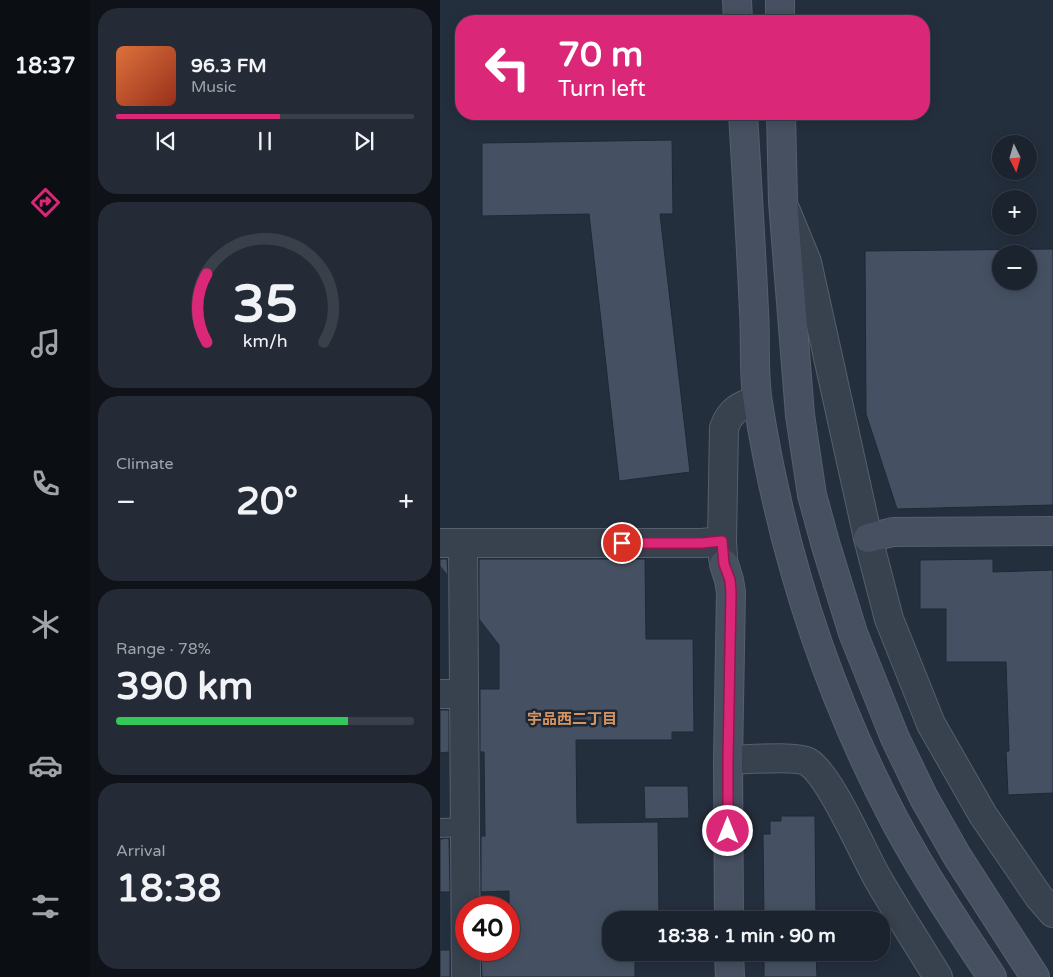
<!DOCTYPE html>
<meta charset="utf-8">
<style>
body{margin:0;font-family:"Varela Round","Noto Sans JP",sans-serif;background:#242b36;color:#f1f3f6;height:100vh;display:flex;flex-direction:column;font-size:19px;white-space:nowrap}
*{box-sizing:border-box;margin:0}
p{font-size:16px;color:#a0a4aa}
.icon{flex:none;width:28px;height:28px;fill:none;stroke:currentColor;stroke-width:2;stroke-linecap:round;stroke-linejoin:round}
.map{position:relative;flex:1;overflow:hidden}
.sheet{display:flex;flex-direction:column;gap:8px;padding:8px;background:#0f1319;width:350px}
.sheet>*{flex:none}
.banner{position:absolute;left:15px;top:15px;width:475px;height:105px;border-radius:20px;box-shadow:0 2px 12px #0003,0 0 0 1px #39404a;background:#db2777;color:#fff;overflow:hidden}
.needle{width:32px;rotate:175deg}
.controls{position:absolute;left:552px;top:135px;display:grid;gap:10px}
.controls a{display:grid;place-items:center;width:45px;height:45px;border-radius:50%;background:#1b232e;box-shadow:0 2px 12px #0003,0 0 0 1px #39404a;font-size:25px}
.speed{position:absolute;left:15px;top:896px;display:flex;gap:10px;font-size:25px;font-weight:700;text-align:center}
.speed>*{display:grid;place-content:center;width:65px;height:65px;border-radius:50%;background:#1b232e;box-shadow:0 2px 12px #0003,0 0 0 1px #39404a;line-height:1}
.speed .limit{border:8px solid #d22;background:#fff;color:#111}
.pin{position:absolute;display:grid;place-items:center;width:42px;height:42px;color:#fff;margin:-21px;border:2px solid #fff;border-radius:50%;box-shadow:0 1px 5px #0007}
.me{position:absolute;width:55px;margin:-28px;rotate:0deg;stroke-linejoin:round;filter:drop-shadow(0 0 4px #0008)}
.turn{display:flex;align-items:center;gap:18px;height:105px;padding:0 20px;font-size:22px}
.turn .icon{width:65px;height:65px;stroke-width:2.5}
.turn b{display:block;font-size:35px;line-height:42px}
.big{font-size:38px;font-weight:700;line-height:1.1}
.sheet .tile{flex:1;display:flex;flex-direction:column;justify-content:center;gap:8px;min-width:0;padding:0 18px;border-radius:20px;background:#242b36}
.sheet .dial{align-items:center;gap:0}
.dial svg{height:130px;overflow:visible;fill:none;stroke:#39404a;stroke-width:7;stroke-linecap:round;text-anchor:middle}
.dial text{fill:#f1f3f6;stroke:none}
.song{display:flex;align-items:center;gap:15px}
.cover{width:60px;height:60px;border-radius:8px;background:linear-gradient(135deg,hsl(20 70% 55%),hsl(10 70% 35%))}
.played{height:5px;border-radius:2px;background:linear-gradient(90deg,#db2777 55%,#39404a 55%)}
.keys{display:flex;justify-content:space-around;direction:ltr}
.heat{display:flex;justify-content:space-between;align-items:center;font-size:28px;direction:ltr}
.charge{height:8px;border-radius:4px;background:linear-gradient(90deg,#34c759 78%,#39404a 0)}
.trip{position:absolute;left:162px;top:911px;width:288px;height:50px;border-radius:20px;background:#1b232e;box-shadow:0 2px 12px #0003,0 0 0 1px #39404a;font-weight:700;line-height:50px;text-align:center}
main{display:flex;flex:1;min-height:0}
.dock{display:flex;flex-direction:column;width:90px;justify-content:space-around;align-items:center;background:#0b0e12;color:#a0a4aa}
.dock .icon{width:35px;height:35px}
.dock .on{color:#db2777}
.dock b{font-size:22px;color:#f1f3f6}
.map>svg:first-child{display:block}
.building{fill:#455162;stroke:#1f2835;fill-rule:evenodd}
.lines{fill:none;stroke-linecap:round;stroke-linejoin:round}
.lane-casing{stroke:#565f6c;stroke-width:20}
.street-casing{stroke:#565f6c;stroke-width:30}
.secondary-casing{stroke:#565f6c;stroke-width:30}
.lane{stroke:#38414e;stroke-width:18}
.street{stroke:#38414e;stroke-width:28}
.secondary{stroke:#465061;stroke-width:28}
.route-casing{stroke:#8e194d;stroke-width:12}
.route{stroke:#db2777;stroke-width:9}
.labels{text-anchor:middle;stroke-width:5;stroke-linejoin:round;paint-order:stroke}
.neighbourhood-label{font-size:15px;font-weight:bold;fill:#d59563;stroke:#1d2633}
</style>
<main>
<nav class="dock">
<b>18:37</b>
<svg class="icon on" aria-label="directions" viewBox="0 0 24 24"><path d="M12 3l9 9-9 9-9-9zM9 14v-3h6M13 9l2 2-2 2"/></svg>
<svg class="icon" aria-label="music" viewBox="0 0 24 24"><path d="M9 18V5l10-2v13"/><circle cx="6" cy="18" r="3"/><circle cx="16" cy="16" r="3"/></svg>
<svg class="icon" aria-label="phone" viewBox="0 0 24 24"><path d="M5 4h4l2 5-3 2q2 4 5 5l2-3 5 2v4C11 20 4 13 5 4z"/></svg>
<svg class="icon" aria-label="climate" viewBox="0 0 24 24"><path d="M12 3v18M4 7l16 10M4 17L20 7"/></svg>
<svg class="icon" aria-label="car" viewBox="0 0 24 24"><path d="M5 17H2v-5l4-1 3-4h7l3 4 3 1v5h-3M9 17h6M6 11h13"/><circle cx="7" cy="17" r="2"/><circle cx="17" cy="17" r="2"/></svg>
<svg class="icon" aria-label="filters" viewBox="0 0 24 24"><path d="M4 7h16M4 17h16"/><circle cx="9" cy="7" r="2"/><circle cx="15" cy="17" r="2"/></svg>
</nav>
<section class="sheet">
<div class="tile">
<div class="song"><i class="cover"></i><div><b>96.3 FM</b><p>Music</p></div></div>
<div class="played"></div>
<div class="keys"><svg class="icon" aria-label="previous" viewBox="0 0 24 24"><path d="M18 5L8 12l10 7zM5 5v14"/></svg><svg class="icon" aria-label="pause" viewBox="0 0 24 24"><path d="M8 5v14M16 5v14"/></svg><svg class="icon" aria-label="next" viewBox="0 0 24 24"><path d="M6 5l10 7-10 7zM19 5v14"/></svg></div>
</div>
<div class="tile dial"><svg viewBox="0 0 100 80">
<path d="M14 69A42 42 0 1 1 86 69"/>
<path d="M14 69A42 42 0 0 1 14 27" stroke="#db2777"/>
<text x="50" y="56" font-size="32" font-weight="700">35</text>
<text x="50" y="72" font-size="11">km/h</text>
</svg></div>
<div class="tile"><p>Climate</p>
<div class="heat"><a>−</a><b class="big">20°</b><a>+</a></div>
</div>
<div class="tile"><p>Range · 78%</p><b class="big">390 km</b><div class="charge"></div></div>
<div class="tile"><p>Arrival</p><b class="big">18:38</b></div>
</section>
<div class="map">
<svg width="613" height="977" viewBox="0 0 613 977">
<rect width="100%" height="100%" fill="#242f3e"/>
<path class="building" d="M232 140 233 214H220L250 472 179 481 149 214 42 216V143Z
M613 249V505L457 509 426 414 425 251ZM561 254H589V281H561Z
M0 559H7L8 576 0 566Z
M39 559H205L206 639H253L254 732H232V740H136L137 823 218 822 219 920H171V952H220V959H195V977H42L41 950H69V891L41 892V836H45L44 752H40V689H59V645L39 619Z
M553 559V572L613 570V793L568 795 566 751H569L566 662H506V609H480V560Z
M0 710H9V752L0 753Z
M204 786H248L249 818 205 819Z
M341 816H375L376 920H324L323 834H330V821H341Z
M9 838 10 892H0V839Z
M0 950H10V977H0Z
M324 952H376L377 977H324Z"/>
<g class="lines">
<defs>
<path id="lane" d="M0 828 25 827"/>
<path id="street" d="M346 211 367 262 428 538 449 619 491 724 543 815 599 897 613 913
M0 543H262L282 541
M23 543 26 977
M283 558 282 541 284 428C290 410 300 406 317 400
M0 694H24
M288 760C304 760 355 755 368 762 390 775 423 853 438 879 457 912 478 944 498 977"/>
<path id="secondary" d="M297 0 298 21
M340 0V21
M303 114C307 180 311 245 314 311 316 341 313 373 318 403 341 549 386 690 455 821 484 875 518 926 552 977
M341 114 343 202 360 415 372 495 386 546 413 633 455 738 484 798 517 856 595 977
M428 538 453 532 613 531
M284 564 289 580 291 592 288 760 289 920
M289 952 290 977"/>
</defs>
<use href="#lane" class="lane-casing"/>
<use href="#street" class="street-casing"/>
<use href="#secondary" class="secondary-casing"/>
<use href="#lane" class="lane"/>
<use href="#street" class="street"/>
<use href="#secondary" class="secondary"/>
</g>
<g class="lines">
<defs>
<path id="route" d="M182 543H262L282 541 284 564 290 580 291 592 288 760V831"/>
</defs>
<use href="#route" class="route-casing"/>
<use href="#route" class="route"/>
</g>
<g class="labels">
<g class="neighbourhood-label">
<text x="132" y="724">宇品西二丁目</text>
</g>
</g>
</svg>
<div class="controls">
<a><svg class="needle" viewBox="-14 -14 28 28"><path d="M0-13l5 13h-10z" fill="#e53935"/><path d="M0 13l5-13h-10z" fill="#a0a4aa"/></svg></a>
<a>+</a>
<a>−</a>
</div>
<div class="speed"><div class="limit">40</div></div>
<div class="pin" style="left:182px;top:543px;background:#d93025"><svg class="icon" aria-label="arrive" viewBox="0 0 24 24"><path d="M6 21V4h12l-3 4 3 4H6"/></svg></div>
<svg class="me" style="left:288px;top:831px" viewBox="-20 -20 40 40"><circle r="17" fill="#db2777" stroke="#fff" stroke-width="3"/><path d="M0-11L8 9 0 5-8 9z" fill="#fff"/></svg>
<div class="trip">18:38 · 1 min · 90 m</div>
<div class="banner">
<div class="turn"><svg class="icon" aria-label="left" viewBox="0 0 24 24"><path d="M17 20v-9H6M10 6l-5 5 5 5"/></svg><div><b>70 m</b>Turn left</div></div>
</div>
</div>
</main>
